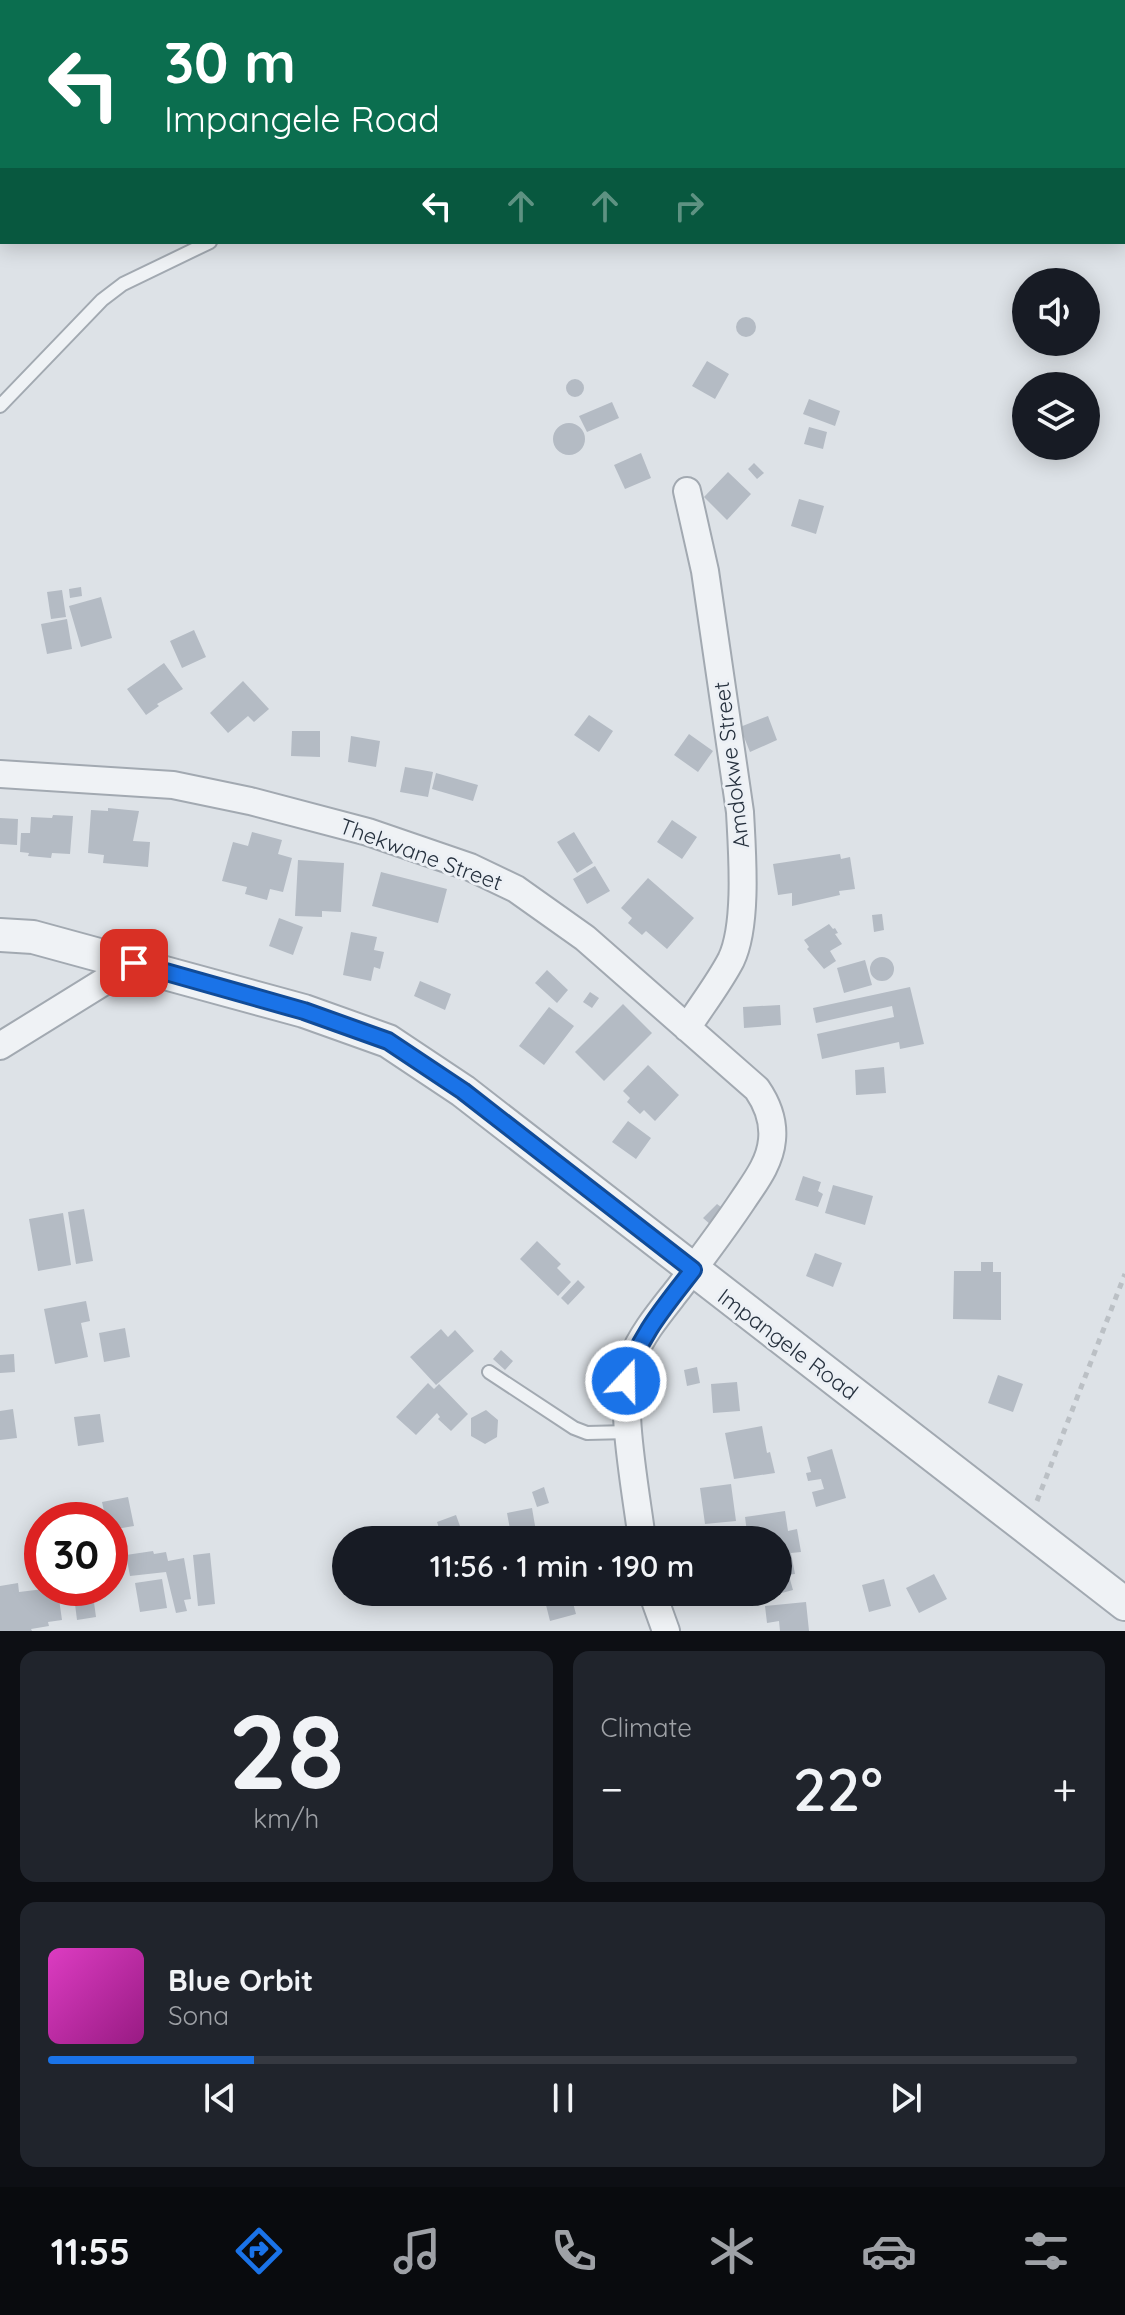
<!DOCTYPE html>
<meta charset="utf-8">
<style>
body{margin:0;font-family:Quicksand,sans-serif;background:#20242c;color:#f1f3f6;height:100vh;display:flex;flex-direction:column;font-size:30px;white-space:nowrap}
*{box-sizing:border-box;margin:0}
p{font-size:26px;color:#9ea1a6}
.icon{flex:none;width:44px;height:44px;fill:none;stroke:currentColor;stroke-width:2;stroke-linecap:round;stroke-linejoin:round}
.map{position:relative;height:1631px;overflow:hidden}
.drawer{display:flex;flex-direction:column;gap:20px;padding:20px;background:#0d0f14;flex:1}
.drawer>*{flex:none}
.guide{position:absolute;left:0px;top:0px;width:1126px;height:244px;box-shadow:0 4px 20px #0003;background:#0b6e4f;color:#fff;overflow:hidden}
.fabs{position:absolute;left:1012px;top:268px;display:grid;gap:16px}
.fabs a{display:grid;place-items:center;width:88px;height:88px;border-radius:50%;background:#171b24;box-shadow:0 4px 20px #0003;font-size:40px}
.speed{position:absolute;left:24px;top:1502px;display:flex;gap:16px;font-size:40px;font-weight:700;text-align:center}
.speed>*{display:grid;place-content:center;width:104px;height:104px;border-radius:50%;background:#171b24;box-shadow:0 4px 20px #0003;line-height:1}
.speed .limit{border:12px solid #d22;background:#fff;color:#111}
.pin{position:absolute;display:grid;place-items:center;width:68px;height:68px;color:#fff;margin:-34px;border-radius:16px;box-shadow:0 4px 12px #0006}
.me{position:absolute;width:88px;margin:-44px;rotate:21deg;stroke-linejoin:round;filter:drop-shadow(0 0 6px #0008)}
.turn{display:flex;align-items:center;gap:28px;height:168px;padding:0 32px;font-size:36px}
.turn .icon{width:104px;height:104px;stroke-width:2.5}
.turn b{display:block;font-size:56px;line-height:68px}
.lanes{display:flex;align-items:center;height:76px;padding:0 32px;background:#0003;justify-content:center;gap:40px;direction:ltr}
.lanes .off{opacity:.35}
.big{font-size:60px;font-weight:600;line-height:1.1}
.drawer .tile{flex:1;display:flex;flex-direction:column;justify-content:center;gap:12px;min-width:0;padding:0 28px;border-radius:16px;background:#20242c}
.drawer .dial{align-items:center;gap:0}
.dial b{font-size:104px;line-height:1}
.song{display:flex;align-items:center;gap:24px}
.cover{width:96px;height:96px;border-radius:12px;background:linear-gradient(135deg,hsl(310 70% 55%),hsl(310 70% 35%))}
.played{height:8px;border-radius:4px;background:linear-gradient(90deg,#1a73e8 20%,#363941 20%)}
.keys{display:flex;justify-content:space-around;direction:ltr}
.heat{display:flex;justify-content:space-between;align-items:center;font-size:44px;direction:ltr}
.drawer .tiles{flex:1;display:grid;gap:20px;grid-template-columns:1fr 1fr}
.tile:last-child{grid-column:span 2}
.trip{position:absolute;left:332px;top:1526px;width:460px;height:80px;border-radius:40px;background:#171b24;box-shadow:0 4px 20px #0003;font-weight:600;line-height:80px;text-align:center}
.tabs{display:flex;height:128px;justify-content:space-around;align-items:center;background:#090b0e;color:#9ea1a6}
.tabs .icon{width:56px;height:56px}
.tabs .selected{color:#1a73e8}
.tabs b{font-size:36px;color:#f1f3f6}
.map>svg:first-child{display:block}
.building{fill:#b4bbc4}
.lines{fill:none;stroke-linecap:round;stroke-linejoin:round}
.service-casing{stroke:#a2a9b1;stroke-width:16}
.minor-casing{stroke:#a2a9b1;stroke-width:30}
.tertiary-casing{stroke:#a2a9b1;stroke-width:36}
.path{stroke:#bbc0c5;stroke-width:5;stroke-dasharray:6 6;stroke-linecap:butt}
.service{stroke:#eff2f5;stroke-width:12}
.minor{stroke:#eff2f5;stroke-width:26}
.tertiary{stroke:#eff2f5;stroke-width:32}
.route-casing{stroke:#114b97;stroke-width:20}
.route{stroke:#1a73e8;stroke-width:14}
.labels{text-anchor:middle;stroke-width:6;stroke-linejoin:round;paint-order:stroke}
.street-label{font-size:22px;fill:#26313e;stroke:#ecf0f5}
</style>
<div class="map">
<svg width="1125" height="1631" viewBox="0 0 1125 1631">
<rect width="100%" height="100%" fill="#dde2e7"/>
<path class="building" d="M736 327a10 10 0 1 1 20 0a10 10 0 1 1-20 0Z
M707 361 729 374 715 399 692 386Z
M566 388a9 9 0 1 1 18 0a9 9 0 1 1-18 0Z
M809 399 840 411 835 426 803 414Z
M612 402 619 418 587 432 579 416Z
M553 439a16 16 0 1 1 32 0a16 16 0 1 1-32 0Z
M809 427 827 432 823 449 804 444Z
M641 453 651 478 625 489 614 465Z
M754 463 764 473 757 479 748 469Z
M728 472 751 494 727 520 704 497Z
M799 499 824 506 816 534 791 526Z
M81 587 82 596 70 598 69 589Z
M62 590 66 617 51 619 47 592Z
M101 597 112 638 81 647 69 606Z
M67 619 72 649 47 654 41 624Z
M194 630 206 657 182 668 170 641Z
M164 663 183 689 157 704 159 706 146 715 127 689Z
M243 681 269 709 254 722 248 716 228 733 210 713Z
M589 715 613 731 599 752 574 735Z
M768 716 777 740 750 752 740 727Z
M292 731H320V757L291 756Z
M689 734 713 751 698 772 674 755Z
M351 736 380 741 376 767 348 762Z
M405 767 433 772 428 797 400 792Z
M436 773 478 785 473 801 432 789Z
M108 808 139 811 133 841 150 842 148 867 103 863 104 855 88 853 91 810 108 811Z
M53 815 73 816 70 854 52 853 51 858 28 856 29 853 20 852 21 833H30L31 817 52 818Z
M0 818 18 819 17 845 0 844Z
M672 820 697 837 682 859 657 842Z
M252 832 282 840 278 854 292 858 283 892 270 889 267 900 245 894 247 887 222 881 233 842 248 846Z
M574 832 593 863 577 873 557 842Z
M840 854 841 859 850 857 855 889 839 891 840 895 792 906V893L778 895 773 864Z
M298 860 344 863 341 912 322 911V917L295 916Z
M595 866 610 891 587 904 573 879Z
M381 872 447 889 438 923 372 906Z
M648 878 694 918 667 949 646 931 642 935 628 923 632 918 621 908Z
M882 914 884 930 874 932 872 915Z
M279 918 303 927 293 955 269 946Z
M829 924 833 929 835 928 838 933 835 934 842 944 830 951 836 961 824 969 807 949 809 947 804 940Z
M351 932 377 937 374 950 384 952 380 969 374 967 371 981 343 975Z
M870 969a12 12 0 1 1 24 0a12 12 0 1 1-24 0Z
M865 960 872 985 844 993 837 968Z
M547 970 568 990 557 1003 535 983Z
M420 981 451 994 445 1010 414 996Z
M910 987 924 1044 900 1049 899 1042 822 1059 817 1034 894 1017 892 1006 816 1023 813 1008Z
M590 992 599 998 592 1008 583 1002Z
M623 1004 652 1033 604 1081 575 1052Z
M780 1005 781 1025 744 1028 743 1007Z
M549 1007 574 1026 544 1065 519 1046Z
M648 1065 679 1095 655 1121 644 1110 640 1114 627 1102 630 1098 623 1091Z
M884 1067 886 1093 856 1095 855 1070Z
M628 1121 651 1138 636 1159 612 1142Z
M803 1176 821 1182 818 1191 823 1194 818 1207 795 1200Z
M833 1185 873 1196 865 1225 825 1213Z
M717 1204 725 1210 711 1225 703 1218Z
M84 1209 93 1261 76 1264 68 1212Z
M63 1213 71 1265 38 1271 29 1219Z
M537 1241 561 1264 557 1268 571 1282 558 1296 520 1259Z
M815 1253 842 1263 833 1287 806 1276Z
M981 1262H993V1272H1001V1320L953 1319 954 1271H981Z
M578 1280 585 1287 568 1305 561 1298Z
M86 1301 90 1321 81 1323 88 1357 55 1364 44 1309Z
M125 1328 130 1357 104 1362 99 1333Z
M441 1329 448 1337 455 1330 474 1351 436 1385 410 1357Z
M501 1350 513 1361 505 1370 493 1359Z
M14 1354 15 1372 0 1373V1355Z
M697 1367 700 1383 687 1386 684 1370Z
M998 1375 1023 1384 1013 1412 988 1403Z
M737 1382 740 1411 713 1413 711 1384Z
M428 1383 434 1389 439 1384 468 1414 451 1431 438 1419 440 1417 437 1413 416 1435 396 1417Z
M13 1409 17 1438 0 1440V1411Z
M486 1410 498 1420 497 1437 485 1444 471 1436V1418Z
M100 1414 104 1442 78 1446 74 1417Z
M762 1426 767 1453 770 1452 775 1473 734 1479 725 1433Z
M832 1449 846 1498 816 1507 812 1492 824 1489 821 1479 808 1481 806 1473 811 1472 807 1457Z
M731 1484 736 1521 705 1524 700 1488Z
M544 1487 549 1503 537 1507 532 1492Z
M128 1497 134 1526 110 1530V1520H106L102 1502Z
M532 1508 537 1537 512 1540 507 1513Z
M785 1511 788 1531 797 1529 801 1552 791 1553 795 1574 778 1576V1540H748L745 1517Z
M456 1515 465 1540H443L437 1522Z
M418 1530 421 1540H388V1539Z
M153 1551 154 1554 166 1552 168 1561 184 1558 191 1599 184 1600 187 1611 176 1613 166 1572 130 1576 126 1555Z
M210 1553 215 1604 198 1606 193 1555Z
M934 1574 947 1599 919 1613 906 1588Z
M789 1576 793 1590 778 1594V1580Z
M162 1579 167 1608 140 1612 135 1583Z
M884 1579 891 1606 869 1612 862 1585Z
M18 1583 19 1592 44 1589 45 1593 58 1592 62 1620 48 1622 49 1626 31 1629 32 1631H0V1586Z
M73 1588H92L96 1617 77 1620Z
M548 1592H570L576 1614 550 1621 543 1593Z
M722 1592H737L738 1598 724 1600Z
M739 1592H758L761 1599 742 1604Z
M806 1602 809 1631H780L779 1621 767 1623 765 1606Z"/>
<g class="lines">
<defs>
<path id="service" d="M40 2 42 0
M0 39 2 37
M0 406 102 300 123 284 210 242
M489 1372 574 1428 587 1433 629 1432"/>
<path id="minor" d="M687 491 705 571 740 812C742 851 748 925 731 960 719 983 702 1005 687 1028
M0 774 173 785 250 801 368 832 470 867 516 889 585 938 757 1089C768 1105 774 1121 772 1140 770 1163 755 1182 743 1200 723 1230 701 1259 679 1288 662 1310 642 1333 632 1359 617 1396 637 1497 642 1540
M0 1046 134 963
M652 1592 666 1631"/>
<path id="tertiary" d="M0 935 33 937 304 1011 388 1041 463 1091 1125 1604"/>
</defs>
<use href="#service" class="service-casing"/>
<use href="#minor" class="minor-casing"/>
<use href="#tertiary" class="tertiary-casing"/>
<path class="path" d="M1037 1501 1125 1274"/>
<use href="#service" class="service"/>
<use href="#minor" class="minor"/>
<use href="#tertiary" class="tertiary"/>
</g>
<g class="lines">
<defs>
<path id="route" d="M134 963 304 1011 388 1041 463 1091 693 1270C666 1305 637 1338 626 1381"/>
</defs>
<use href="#route" class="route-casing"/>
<use href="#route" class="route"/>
</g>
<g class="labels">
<g class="street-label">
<text transform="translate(731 765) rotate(-97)" y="8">Amdokwe Street</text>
<text transform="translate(421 854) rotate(20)" y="8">Thekwane Street</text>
<text transform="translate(788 1344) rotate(37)" y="8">Impangele Road</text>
</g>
</g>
</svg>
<div class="fabs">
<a><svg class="icon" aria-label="sound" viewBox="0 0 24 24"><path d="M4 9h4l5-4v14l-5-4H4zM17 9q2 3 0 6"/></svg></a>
<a><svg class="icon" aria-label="layers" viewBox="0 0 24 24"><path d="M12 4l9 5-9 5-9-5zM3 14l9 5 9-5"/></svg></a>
</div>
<div class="speed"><div class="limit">30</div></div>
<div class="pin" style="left:134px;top:963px;background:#d93025"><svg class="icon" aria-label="arrive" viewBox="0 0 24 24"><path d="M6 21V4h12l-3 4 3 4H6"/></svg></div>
<svg class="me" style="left:626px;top:1381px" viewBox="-20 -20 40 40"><circle r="17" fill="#1a73e8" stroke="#fff" stroke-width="3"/><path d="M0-11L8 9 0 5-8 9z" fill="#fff"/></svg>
<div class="trip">11:56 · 1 min · 190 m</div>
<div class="guide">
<div class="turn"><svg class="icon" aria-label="left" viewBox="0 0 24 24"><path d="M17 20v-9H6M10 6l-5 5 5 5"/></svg><div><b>30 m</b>Impangele Road</div></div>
<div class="lanes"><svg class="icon" aria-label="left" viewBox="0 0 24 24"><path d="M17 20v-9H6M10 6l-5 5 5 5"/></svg><svg class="icon off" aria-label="ahead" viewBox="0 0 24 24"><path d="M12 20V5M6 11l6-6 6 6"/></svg><svg class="icon off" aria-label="ahead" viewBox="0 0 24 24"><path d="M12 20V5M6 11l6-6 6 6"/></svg><svg class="icon off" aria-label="right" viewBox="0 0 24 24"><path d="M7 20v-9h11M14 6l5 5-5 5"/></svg></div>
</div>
</div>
<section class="drawer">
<div class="tiles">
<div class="tile dial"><b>28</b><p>km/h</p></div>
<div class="tile"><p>Climate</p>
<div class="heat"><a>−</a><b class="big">22°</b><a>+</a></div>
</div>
<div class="tile">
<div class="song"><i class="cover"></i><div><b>Blue Orbit</b><p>Sona</p></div></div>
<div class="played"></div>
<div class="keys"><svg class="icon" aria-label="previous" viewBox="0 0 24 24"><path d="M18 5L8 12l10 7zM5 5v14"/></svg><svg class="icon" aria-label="pause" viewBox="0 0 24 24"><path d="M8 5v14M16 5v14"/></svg><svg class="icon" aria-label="next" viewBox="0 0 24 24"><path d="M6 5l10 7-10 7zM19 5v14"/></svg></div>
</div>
</div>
</section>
<nav class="tabs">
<b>11:55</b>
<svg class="icon selected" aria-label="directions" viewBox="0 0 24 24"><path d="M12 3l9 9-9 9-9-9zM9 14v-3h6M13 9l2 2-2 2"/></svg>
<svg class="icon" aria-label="music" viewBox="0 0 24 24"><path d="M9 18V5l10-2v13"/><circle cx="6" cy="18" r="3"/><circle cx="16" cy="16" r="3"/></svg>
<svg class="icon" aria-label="phone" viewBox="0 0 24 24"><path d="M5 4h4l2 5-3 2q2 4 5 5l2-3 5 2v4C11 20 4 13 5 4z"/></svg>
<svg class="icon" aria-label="climate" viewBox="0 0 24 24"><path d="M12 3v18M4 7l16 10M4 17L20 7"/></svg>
<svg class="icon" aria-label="car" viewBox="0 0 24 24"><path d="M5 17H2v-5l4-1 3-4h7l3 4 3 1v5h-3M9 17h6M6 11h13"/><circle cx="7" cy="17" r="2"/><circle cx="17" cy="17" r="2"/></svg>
<svg class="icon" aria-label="filters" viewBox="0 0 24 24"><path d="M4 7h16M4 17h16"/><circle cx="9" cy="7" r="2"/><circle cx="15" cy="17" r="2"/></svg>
</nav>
